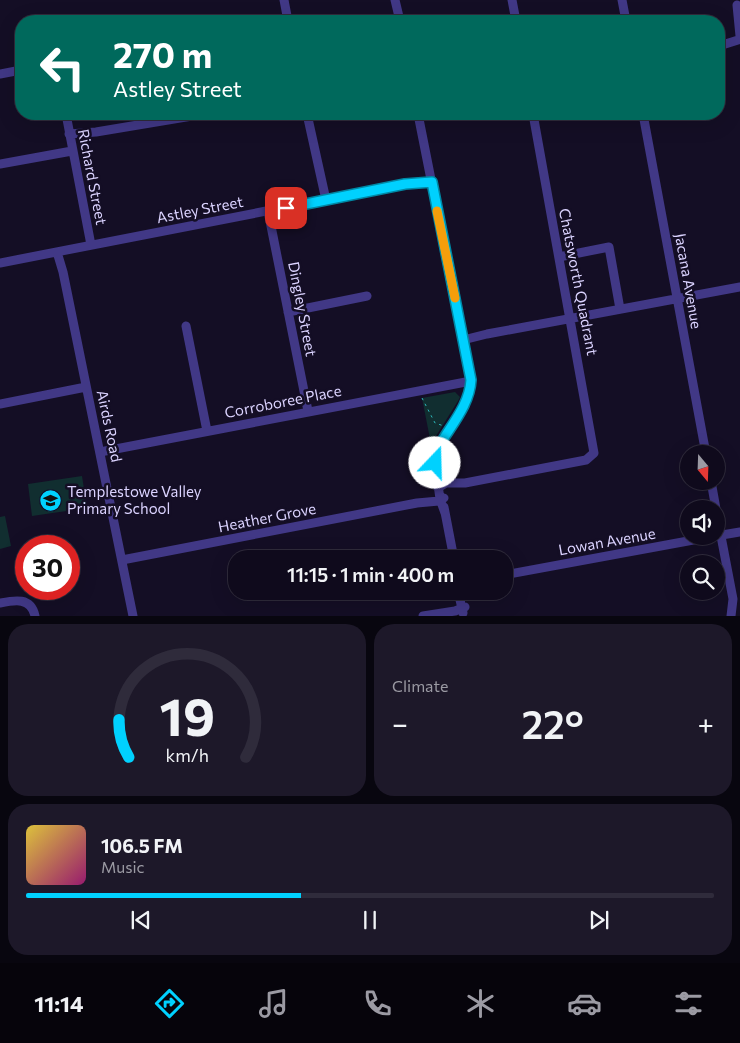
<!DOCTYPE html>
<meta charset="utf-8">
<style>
body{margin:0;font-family:Commissioner,sans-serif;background:#1d1829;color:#f1f3f6;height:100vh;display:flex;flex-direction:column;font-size:19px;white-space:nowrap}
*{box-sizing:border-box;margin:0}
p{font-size:16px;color:#9b9aa3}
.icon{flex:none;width:28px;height:28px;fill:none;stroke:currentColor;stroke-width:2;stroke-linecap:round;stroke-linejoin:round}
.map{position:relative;height:616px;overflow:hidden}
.panel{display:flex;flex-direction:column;gap:8px;padding:8px;background:#08060f;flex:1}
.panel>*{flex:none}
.guide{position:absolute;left:15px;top:15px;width:710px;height:105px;border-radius:20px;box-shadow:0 5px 20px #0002,0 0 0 1px #2f2b3b;background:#00695c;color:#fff;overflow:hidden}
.needle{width:32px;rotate:161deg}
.fabs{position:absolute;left:680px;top:445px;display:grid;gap:10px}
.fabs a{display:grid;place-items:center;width:45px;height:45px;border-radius:50%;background:#0f0a1c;box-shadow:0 5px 20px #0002,0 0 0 1px #2f2b3b;font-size:25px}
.speed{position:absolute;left:15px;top:535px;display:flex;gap:10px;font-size:25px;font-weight:700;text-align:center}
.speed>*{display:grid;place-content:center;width:65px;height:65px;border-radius:50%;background:#0f0a1c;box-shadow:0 5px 20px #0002,0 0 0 1px #2f2b3b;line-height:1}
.speed .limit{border:8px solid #d22;background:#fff;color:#111}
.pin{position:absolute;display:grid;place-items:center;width:42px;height:42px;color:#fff;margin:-21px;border-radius:10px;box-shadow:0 2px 8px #0006}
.me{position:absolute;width:55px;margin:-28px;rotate:21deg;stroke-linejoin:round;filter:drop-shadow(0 0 4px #0008)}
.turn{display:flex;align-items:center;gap:18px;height:105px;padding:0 15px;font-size:22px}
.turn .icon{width:65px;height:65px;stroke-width:2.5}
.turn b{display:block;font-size:35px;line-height:42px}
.big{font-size:38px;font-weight:600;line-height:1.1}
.panel .tile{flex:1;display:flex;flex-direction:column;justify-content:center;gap:8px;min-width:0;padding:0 18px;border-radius:20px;background:#1d1829}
.panel .dial{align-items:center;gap:0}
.dial svg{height:130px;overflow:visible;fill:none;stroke:#2f2b3b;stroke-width:7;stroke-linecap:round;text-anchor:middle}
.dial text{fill:#f1f3f6;stroke:none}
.song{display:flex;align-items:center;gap:15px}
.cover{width:60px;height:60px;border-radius:8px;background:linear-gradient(135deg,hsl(50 70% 55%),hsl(320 70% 35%))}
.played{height:5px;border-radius:2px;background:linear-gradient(90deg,#00d1fe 40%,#2f2b3b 40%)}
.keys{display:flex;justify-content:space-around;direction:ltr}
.heat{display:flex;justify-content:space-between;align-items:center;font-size:28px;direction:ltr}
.panel .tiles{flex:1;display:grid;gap:8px;grid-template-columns:1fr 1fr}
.tile:last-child{grid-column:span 2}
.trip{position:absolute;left:228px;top:550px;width:285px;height:50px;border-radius:20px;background:#0f0a1c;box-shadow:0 5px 20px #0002,0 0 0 1px #2f2b3b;font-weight:600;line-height:50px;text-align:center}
.dock{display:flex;height:80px;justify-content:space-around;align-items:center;background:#06040b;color:#9b9aa3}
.dock .icon{width:35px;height:35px}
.dock .on{color:#00d1fe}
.dock b{font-size:22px;color:#f1f3f6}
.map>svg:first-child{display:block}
.green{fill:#112e30}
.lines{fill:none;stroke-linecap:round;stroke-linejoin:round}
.path{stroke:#2cb8ba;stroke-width:1;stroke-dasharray:2.5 4;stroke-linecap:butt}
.minor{stroke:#413886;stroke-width:9}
.route-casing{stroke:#0088a5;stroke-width:12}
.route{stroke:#00d1fe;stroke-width:9}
.slow{stroke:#f59e0b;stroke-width:9}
.labels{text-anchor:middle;stroke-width:5;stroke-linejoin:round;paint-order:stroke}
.street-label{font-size:15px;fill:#dbd3ff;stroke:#140e25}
.poi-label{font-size:15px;fill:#dbd3ff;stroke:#140e25;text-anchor:start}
</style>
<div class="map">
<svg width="740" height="616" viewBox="0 0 740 616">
<rect width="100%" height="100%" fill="#140e25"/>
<path class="green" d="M455 392 460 397 458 401 431 444 422 398Z
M82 476 87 508 32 516 28 484Z
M5 516 11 546 0 549V517Z"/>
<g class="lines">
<path class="path" d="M422 398 435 423 444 426"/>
<path class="minor" d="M284 0 288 21
M395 0 400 21
M512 0 516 21
M622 0 626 21
M737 5 740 36
M719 46 738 40
M0 74 21 70
M66 114 91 245
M307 114 326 200
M418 114 471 381 465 406 434 456 440 499 445 513
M643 114 706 454
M69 134 96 132 204 114
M0 164 72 151
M268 211 308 411
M57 252 63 272 133 616
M559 257 609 247 620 309
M0 263 405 184 431 182
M288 312 367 296
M186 326 207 431
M463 340 487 334 740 287
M0 404 86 387
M100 452 471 381
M711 481 716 509
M438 488 446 483H465L586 460 594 453 533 114
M444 507 454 559
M716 510 733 599 731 616
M716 536 740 532
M122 560 417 503 439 501 444 498
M504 575 715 536
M458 591 463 613
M0 603C15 600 31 597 35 616
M423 616 455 611 465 607"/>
</g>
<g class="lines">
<defs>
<path id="route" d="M286 208 405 184 432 182 471 380C469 415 433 441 435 463"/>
</defs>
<use href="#route" class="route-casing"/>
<use href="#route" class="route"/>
<path class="slow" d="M437 211 455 298"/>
</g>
<defs>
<symbol id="school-disc" viewBox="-11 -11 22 22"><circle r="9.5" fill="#00d1fe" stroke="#140e25"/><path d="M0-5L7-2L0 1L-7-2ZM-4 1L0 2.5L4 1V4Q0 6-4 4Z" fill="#111"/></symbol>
</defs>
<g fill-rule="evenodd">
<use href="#school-disc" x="38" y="488" width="25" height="25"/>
</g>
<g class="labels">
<g class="street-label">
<text transform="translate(92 177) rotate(79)" y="5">Richard Street</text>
<text transform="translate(200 210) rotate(-11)" y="5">Astley Street</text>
<text transform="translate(688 281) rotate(80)" y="5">Jacana Avenue</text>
<text transform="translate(578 282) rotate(79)" y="5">Chatsworth Quadrant</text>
<text transform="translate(302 309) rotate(79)" y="5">Dingley Street</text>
<text transform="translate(283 402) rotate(-11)" y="5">Corroboree Place</text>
<text transform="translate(109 426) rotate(78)" y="5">Airds Road</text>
<text transform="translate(267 518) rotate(-11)" y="5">Heather Grove</text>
<text transform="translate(607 542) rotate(-10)" y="5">Lowan Avenue</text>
</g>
<g class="poi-label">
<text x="67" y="497">Templestowe Valley<tspan x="67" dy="17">Primary School</tspan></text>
</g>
</g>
</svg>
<div class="fabs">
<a><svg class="needle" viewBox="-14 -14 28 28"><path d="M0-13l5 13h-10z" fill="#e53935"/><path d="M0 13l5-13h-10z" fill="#9b9aa3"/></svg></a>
<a><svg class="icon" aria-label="sound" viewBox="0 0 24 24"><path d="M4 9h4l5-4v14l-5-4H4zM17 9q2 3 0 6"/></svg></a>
<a><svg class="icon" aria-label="search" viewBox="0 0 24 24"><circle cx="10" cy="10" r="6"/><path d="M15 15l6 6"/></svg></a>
</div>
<div class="speed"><div class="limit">30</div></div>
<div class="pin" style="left:286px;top:208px;background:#d93025"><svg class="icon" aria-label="arrive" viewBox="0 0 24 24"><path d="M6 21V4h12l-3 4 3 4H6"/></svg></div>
<svg class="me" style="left:435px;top:463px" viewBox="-20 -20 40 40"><circle r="19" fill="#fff"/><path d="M0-13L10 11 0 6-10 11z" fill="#00d1fe"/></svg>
<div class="trip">11:15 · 1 min · 400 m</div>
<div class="guide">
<div class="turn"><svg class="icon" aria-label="left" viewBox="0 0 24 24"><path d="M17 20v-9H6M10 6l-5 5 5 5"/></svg><div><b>270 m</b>Astley Street</div></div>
</div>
</div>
<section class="panel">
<div class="tiles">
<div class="tile dial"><svg viewBox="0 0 100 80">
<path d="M14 69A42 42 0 1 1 86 69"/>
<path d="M14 69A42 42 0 0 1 8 46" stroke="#00d1fe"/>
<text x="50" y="56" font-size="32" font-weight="700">19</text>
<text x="50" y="72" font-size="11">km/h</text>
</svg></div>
<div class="tile"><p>Climate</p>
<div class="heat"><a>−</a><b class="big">22°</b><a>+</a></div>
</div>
<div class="tile">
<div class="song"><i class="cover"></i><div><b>106.5 FM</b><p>Music</p></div></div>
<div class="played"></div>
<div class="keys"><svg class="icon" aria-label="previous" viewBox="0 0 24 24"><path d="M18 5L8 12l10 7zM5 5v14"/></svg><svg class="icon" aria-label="pause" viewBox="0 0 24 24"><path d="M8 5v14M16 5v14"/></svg><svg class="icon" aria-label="next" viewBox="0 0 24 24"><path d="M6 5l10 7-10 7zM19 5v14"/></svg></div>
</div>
</div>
</section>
<nav class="dock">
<b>11:14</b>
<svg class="icon on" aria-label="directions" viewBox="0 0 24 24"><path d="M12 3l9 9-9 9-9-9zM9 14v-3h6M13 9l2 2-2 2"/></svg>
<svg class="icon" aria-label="music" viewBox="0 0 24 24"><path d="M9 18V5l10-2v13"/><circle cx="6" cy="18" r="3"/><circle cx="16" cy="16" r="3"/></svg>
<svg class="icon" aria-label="phone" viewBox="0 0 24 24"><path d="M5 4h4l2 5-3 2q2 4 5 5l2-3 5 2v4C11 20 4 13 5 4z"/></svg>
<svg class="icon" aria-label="climate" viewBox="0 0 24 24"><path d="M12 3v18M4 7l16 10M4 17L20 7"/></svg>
<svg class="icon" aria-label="car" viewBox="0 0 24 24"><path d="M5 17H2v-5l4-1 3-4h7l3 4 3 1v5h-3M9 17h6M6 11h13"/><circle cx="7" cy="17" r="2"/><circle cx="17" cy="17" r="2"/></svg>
<svg class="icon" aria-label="filters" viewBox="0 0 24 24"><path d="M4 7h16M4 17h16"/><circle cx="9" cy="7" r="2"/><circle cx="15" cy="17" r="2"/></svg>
</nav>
